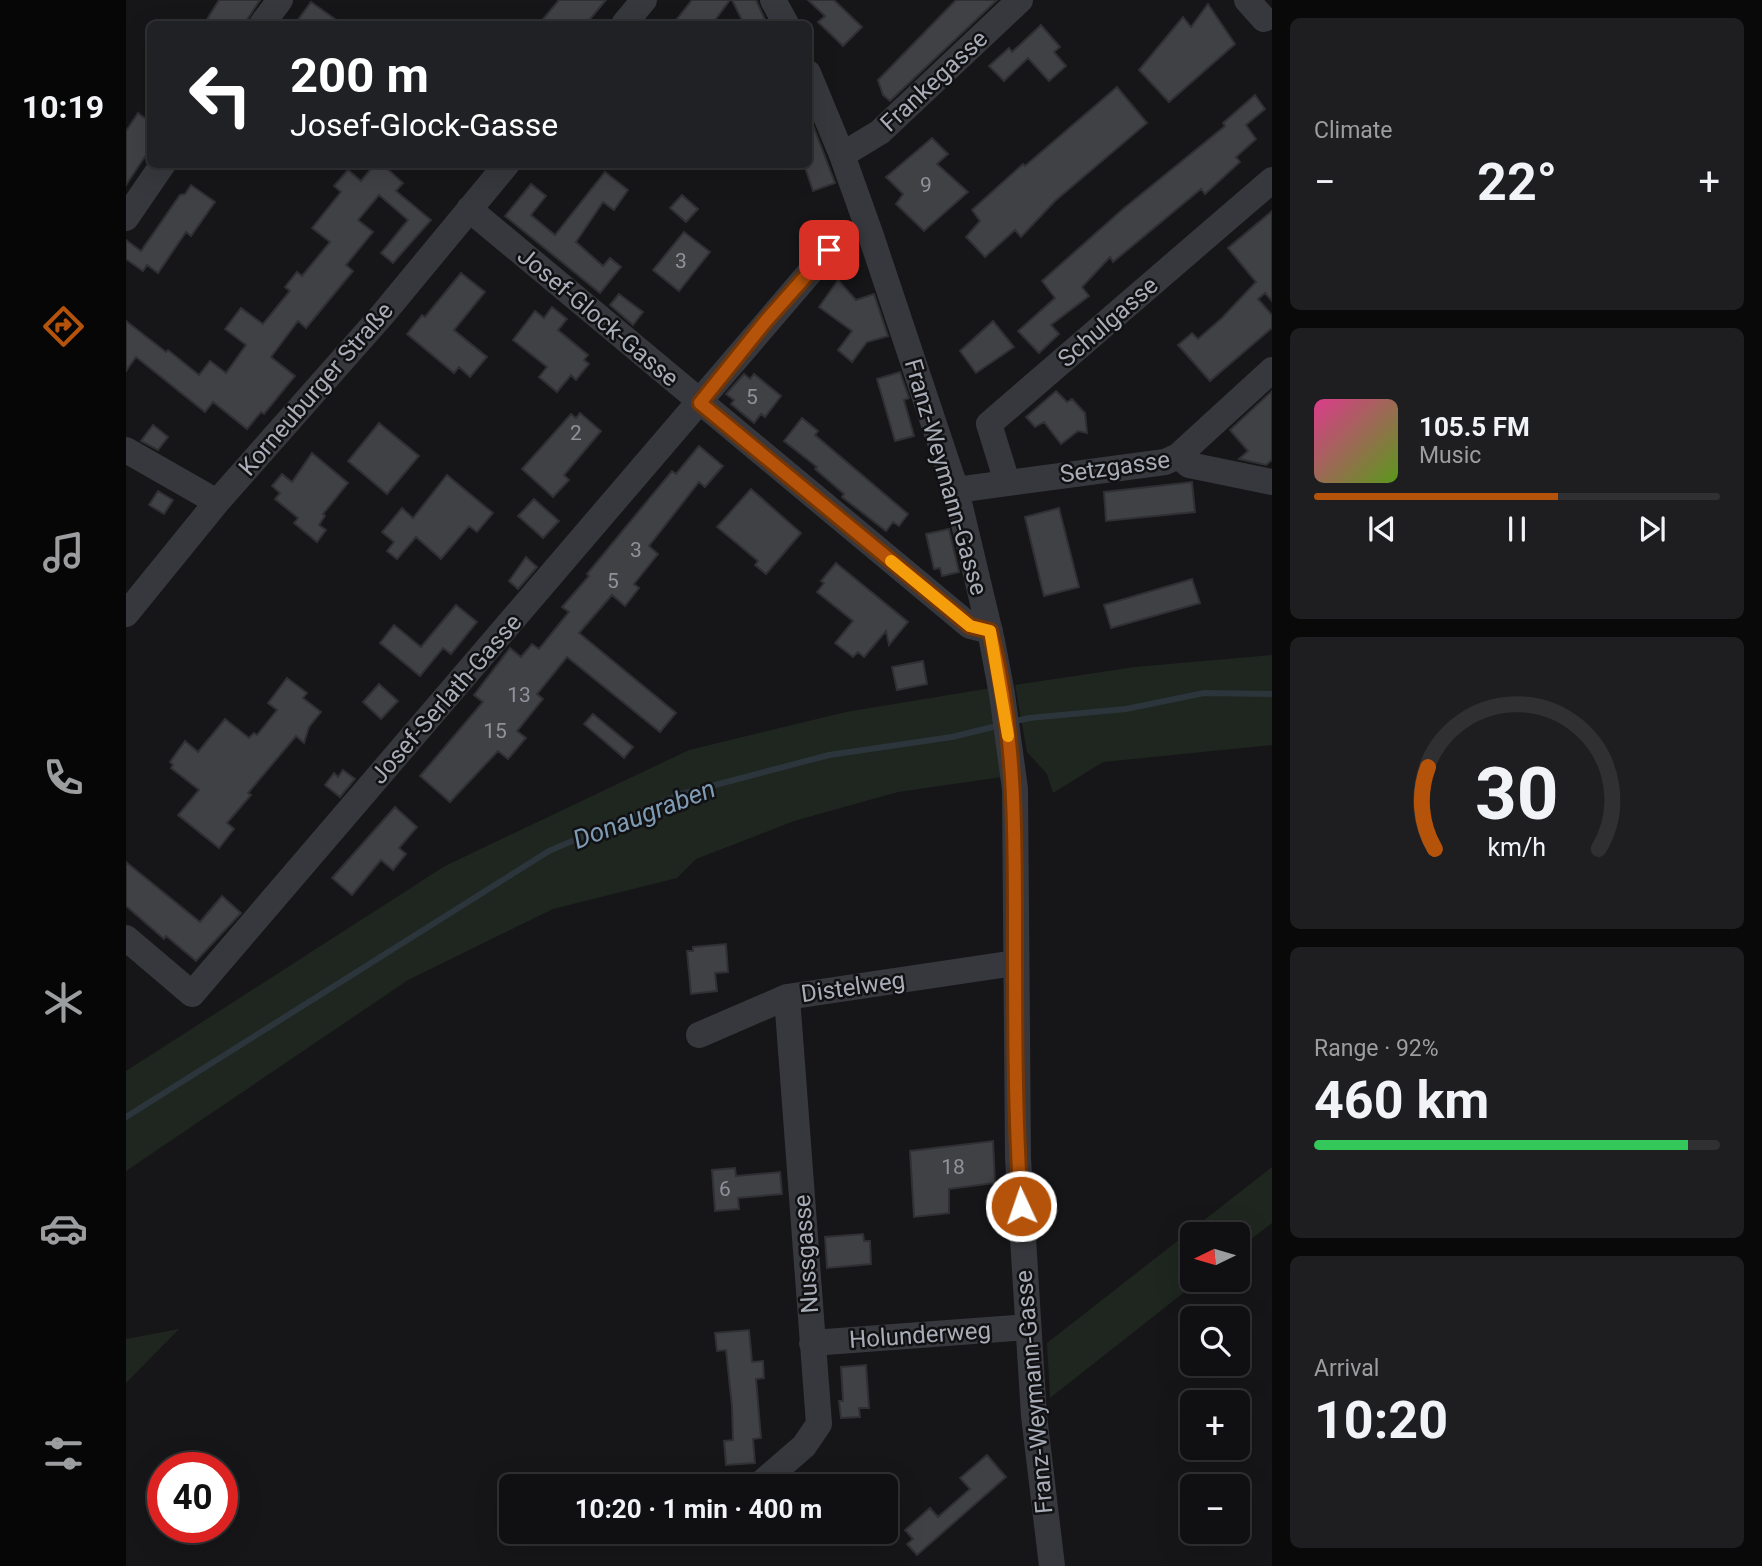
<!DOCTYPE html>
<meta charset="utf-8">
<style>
body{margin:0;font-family:Roboto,sans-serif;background:#1e1e20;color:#f1f3f6;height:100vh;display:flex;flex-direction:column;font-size:26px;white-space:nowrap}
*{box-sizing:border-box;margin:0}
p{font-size:23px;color:#9c9d9f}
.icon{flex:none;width:38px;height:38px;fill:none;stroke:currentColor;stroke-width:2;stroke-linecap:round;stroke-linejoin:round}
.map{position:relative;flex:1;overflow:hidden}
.drawer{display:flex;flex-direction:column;gap:18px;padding:18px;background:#09090a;width:490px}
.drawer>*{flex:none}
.top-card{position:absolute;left:21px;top:21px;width:665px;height:147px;border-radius:10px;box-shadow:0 7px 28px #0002,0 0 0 2px #303032;background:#202124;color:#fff;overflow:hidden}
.needle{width:46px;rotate:265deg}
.tools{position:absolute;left:1054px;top:1222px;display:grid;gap:14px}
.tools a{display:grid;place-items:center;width:70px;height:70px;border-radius:10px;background:#101012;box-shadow:0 7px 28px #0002,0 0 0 2px #303032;font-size:35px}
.speed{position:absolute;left:21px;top:1452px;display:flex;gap:14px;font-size:35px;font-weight:700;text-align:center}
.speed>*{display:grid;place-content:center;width:91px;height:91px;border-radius:50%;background:#101012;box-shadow:0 7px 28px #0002,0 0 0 2px #303032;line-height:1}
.speed .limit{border:10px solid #d22;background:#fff;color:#111}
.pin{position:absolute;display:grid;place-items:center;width:60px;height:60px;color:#fff;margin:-30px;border-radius:14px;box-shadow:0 4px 10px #0006}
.me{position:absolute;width:77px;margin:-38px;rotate:357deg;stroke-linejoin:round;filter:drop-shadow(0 0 5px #0008)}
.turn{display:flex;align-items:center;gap:24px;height:147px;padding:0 28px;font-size:32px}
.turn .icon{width:91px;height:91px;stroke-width:2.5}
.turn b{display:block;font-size:49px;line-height:60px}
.big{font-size:52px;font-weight:700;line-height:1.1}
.drawer .card{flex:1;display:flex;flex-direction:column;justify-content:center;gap:10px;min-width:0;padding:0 24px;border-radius:10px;background:#1e1e20}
.drawer .dial{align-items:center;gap:0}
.dial svg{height:182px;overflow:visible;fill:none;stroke:#303032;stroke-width:7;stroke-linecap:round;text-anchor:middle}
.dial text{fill:#f1f3f6;stroke:none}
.song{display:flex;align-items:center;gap:21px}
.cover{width:84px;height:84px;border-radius:10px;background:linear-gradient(135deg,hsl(330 70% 55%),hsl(90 70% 35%))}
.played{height:7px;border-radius:4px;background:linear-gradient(90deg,#b45309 60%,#303032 60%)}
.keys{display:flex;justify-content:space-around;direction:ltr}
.heat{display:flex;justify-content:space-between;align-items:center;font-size:38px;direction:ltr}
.charge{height:10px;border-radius:5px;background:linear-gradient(90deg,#34c759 92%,#303032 0)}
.trip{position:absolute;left:373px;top:1474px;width:399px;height:70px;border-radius:10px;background:#101012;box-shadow:0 7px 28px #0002,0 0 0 2px #303032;font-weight:700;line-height:70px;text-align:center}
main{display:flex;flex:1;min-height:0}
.tab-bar{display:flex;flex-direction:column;width:126px;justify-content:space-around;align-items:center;background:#060607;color:#9c9d9f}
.tab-bar .icon{width:49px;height:49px}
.tab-bar .current{color:#b45309}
.tab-bar b{font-size:32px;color:#f1f3f6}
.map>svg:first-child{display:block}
.green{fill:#1e261f}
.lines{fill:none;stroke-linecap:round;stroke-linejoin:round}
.stream{stroke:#2c353c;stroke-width:6}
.building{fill:#404145;stroke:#303034;stroke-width:2}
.minor{stroke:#37383d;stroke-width:26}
.route-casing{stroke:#753606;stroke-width:18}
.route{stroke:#b45309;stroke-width:12}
.slow{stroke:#f59e0b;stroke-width:12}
.labels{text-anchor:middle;stroke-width:5;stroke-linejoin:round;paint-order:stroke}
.number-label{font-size:21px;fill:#8e929b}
.street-label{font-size:24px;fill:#a8adb8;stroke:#111113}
.water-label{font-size:26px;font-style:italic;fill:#7f9bb3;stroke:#111113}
</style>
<main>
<nav class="tab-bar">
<b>10:19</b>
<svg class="icon current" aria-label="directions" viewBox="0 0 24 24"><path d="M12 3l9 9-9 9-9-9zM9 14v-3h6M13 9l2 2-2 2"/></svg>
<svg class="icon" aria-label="music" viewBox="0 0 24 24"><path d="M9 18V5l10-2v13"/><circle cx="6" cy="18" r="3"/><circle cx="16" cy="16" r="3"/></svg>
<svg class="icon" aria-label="phone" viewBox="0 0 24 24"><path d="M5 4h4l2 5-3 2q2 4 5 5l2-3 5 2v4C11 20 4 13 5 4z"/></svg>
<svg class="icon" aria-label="climate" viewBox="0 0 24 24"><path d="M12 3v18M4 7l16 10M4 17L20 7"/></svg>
<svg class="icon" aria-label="car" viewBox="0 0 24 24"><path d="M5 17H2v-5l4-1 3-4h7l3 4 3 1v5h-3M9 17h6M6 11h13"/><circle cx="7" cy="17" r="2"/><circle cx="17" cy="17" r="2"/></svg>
<svg class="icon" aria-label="filters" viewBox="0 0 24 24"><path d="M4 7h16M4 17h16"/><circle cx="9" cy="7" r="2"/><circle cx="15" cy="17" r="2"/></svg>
</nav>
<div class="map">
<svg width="1146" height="1566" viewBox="0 0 1146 1566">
<rect width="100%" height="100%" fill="#161618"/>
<path class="green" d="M1146 655V745L977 762 927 793 921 774 901 752 889 685 1009 667Z
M865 688 876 777 772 792 668 821 570 859 551 878 427 909 282 980 0 1171V1071L319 866 563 750 720 712Z
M1146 1167V1223L1111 1250V1234H1066V1279H1075L924 1398 921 1343Z
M53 1329 0 1383V1339Z"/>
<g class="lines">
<path class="stream" d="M885 722 903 718 1000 709 1078 693 1146 694
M0 1117 423 851 555 794 703 755 826 737 875 725"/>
</g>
<path class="building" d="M93 0H134L118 24H78Z
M433 0H480L460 24H413Z
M566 0H604L586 24H547Z
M606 0H630L641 24H618Z
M682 0H708L736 27 717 46 692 22 699 16Z
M830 0H871L764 101 757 95 752 80Z
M185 2 216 24H169Z
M1082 4 1109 44 1043 102 1013 70 1057 17 1065 27Z
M915 25 934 47 928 52 940 66 923 81 902 58 878 81 863 66 883 48 886 52Z
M991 87 1021 123 929 201 895 237 889 230 859 257 840 237 854 221 846 210 897 164 899 166Z
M1129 95 1139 109 1120 125 1130 139 1110 157 1114 162 1079 194 1075 189 987 262 984 257 956 287 963 296 925 325 933 334 913 353 892 331 929 298 916 281 997 209 1099 126 1097 123Z
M12 113 24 122V149L0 185V131Z
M687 125 709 183 687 191 678 164H682V127Z
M806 138 822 154 811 164 842 192 798 231 770 204 777 194 760 177Z
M249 164H256L277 183 270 191 305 220 267 263 255 253 282 220 253 195 232 220 247 232 220 265 227 271 180 328 172 321 145 357 169 376 138 414 135 412 121 429 87 402 79 412 10 357 0 371V321L40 352 42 350 73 375 84 361 100 373 120 345 99 329 115 308 137 324 164 291 159 287 171 272 176 276 204 242 186 228 215 192 208 186 222 170 235 181Z
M479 172 502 190 488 210 477 202 450 242 477 266 484 258 495 267 474 293 379 216 405 184 420 196 405 215 429 235Z
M65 185 89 202 65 236 60 232 32 273 21 265 17 271 0 259V240L15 251 54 195 59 194Z
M556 195 572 209 560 222 544 208Z
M1146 211V301L1139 293 1132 299 1146 315V328L1084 381 1052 345 1066 333 1072 339 1096 318 1130 282 1102 248Z
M558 232 584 252 553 291 527 270Z
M335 273 359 292 328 330 361 357 344 377 333 367 328 373 281 334 296 315 299 317Z
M712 280 730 300 748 294 762 336 741 342 726 362 712 350 726 331 693 307Z
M493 294 517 312 507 325 484 305Z
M426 307 441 319 432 330 462 355 458 360 463 364 450 380 445 375 431 392 413 377 421 367 387 340 409 311 418 318Z
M867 321 888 347 850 373 834 351Z
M774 372 783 398 778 400 788 436 769 441 751 379Z
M618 374 624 379 628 374 655 396 639 417 635 414 628 423 605 404 608 400 600 394Z
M930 391 941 402 946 399 959 413 961 433 952 431 935 444 918 422 909 427 900 417Z
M1146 391V460L1140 465 1113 459 1122 451 1104 430Z
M454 413 475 431 438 475 443 480 427 497 396 469 445 414 450 418Z
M676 418 692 431 689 435 782 514 773 526 767 522 760 531 716 497 718 494 689 469 691 467 658 441Z
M253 423 293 456 261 494 222 461Z
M27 425 42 437 32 450 15 441Z
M573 446 597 466 579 487 573 482 523 546 532 554 508 584 513 588 499 606 486 595 453 633 550 713 534 732 441 657 411 694 417 699 391 731 400 738 382 759 372 751 324 802 294 776 357 702 348 695 384 648 395 657 406 644 413 649 443 612 436 607 463 576 461 574 546 471 550 474Z
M186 453 222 483 197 514 199 516 193 525 200 530 191 542 168 523 172 518 149 499 154 493 146 486 156 474 166 482Z
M321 475 367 513 351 532 343 526 315 559 290 537 271 559 261 551 268 542 256 532 276 508 287 518Z
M1066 482 1069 512 980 521 978 492Z
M625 489 675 533 640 574 629 565 632 561 591 527Z
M32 491 47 500 38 514 23 505Z
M408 499 433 521 417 538 392 516Z
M933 508 953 587 918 596 899 517Z
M823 529 833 572 816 576 814 568 808 569 800 534Z
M400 557 411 567 392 589 383 581Z
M710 563 782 622 763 645 760 631 738 657 732 652 727 657 709 643 727 621 691 592 698 583 695 581Z
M1066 579 1074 603 985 628 978 605Z
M330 605 351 622 325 654 317 648 294 676 254 643 268 625 295 647Z
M797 661 801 684 771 690 766 667Z
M161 678 181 693 177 698 195 712 183 727 178 743 170 736 122 793 125 795 101 823 108 829 93 848 52 815 73 790 45 768 47 765 44 762 59 741 72 752 99 719 123 738 128 733 131 735 151 710 142 703Z
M253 684 272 701 255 719 237 702Z
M467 714 507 747 498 758 458 724Z
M217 770 229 779 214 797 199 785 208 773 212 777Z
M269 807 291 827 273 848 280 854 267 870 255 860 226 895 206 878Z
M0 862 74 922 96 896 115 913 70 961 40 936 38 939 0 906Z
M600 944 602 972 589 973 591 991 565 994 561 951H567V947Z
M867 1141 869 1183 823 1189V1213L788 1217 784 1151Z
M609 1168 610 1176 654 1172 656 1194 612 1198 613 1209 589 1211 586 1170Z
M737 1234 738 1241H744L745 1264 701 1268 699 1237Z
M623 1330 626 1362 637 1361 638 1378 630 1379 635 1438 627 1439 629 1463 600 1465 598 1441 607 1440 606 1407 600 1350 591 1351 589 1333Z
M740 1365 743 1408H733L734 1417 715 1418 713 1401H717L715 1367Z
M861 1455 880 1477 791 1555 781 1544 787 1539 779 1530 804 1508 812 1517 844 1489 834 1478Z"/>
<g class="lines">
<path class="minor" d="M647 0 660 24
M1121 0 1138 19
M136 24 154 0
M498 24 518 0
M682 73 716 155 745 236 830 490 866 641 876 694 889 789 892 1158 908 1416 926 1566
M716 155 754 132 894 0
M343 209 844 626 864 631
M0 218 37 164
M0 450 91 502
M1052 456 1063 465 1146 482
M881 482 863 424 1146 180
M830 490 1039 462 1052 456 1146 370
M0 614 91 502 257 314 381 164
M0 938 66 994 703 250
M573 1035 661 997 889 963
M686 1343 901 1327
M632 1486 678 1446 693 1424 661 997"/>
</g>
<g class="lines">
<defs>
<path id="route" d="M703 250 639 322 574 403 844 626 864 631C890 731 889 833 889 936 889 1026 889 1116 895 1206"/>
</defs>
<use href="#route" class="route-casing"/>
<use href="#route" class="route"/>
<path class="slow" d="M765 561 844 626 864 631 882 736"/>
</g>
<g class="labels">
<g class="number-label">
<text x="800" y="192">9</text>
<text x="555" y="268">3</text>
<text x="626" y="404">5</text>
<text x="450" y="440">2</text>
<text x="510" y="557">3</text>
<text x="487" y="588">5</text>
<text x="393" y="702">13</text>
<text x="369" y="738">15</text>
<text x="827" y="1174">18</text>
<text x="599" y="1196">6</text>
</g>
<g class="street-label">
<text transform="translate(808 81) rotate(-43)" y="8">Frankegasse</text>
<text transform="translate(472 317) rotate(40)" y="8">Josef-Glock-Gasse</text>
<text transform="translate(982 322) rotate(-41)" y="8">Schulgasse</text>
<text transform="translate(190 389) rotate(-49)" y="8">Korneuburger Straße</text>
<text transform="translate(989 467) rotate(-8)" y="8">Setzgasse</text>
<text transform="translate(820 477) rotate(74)" y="8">Franz-Weymann-Gasse</text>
<text transform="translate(320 699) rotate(-49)" y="8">Josef-Serlath-Gasse</text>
<text transform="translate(727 987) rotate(-8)" y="8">Distelweg</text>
<text transform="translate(680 1254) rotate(-94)" y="8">Nussgasse</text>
<text transform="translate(794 1335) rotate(-4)" y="8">Holunderweg</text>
<text transform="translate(908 1392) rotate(-95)" y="8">Franz-Weymann-Gasse</text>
</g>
<g class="water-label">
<text transform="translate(518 814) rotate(-21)" y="9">Donaugraben</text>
</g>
</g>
</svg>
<div class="tools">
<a><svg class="needle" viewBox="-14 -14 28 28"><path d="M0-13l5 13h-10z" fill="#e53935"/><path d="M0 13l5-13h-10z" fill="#9c9d9f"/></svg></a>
<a><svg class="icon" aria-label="search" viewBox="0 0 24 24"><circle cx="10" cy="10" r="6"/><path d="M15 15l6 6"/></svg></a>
<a>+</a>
<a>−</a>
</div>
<div class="speed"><div class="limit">40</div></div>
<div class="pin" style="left:703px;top:250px;background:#d93025"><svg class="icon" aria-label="arrive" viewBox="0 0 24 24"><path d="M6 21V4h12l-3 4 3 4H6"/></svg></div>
<svg class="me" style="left:895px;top:1206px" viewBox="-20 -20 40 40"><circle r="17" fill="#b45309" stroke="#fff" stroke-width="3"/><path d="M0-11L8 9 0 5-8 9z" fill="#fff"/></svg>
<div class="trip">10:20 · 1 min · 400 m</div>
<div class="top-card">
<div class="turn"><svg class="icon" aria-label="left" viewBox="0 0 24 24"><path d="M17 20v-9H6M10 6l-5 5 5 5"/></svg><div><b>200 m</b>Josef-Glock-Gasse</div></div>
</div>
</div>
<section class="drawer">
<div class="card"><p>Climate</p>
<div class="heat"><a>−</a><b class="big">22°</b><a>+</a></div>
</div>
<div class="card">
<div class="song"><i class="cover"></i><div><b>105.5 FM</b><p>Music</p></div></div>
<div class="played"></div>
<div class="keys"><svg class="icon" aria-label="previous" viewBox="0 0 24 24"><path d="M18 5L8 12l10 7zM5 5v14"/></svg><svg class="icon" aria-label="pause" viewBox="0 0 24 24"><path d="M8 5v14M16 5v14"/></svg><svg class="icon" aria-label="next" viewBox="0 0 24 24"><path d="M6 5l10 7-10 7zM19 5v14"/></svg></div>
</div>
<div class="card dial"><svg viewBox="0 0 100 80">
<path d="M14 69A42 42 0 1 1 86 69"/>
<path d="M14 69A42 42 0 0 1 11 33" stroke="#b45309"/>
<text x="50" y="56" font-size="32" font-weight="700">30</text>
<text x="50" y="72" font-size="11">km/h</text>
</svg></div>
<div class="card"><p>Range · 92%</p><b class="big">460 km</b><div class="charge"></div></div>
<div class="card"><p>Arrival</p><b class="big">10:20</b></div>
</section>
</main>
